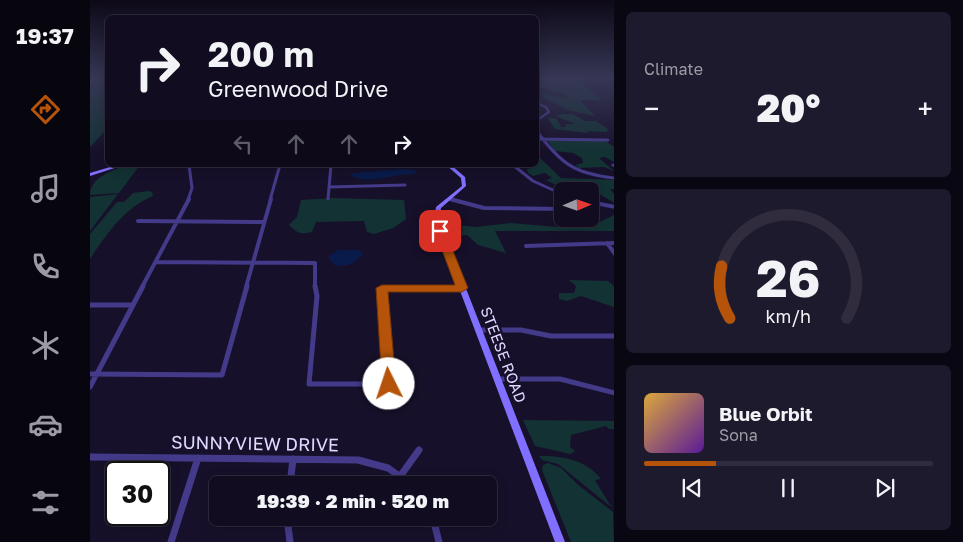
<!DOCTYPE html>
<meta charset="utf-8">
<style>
body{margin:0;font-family:"Golos Text",sans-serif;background:#1e1a2d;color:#f1f3f6;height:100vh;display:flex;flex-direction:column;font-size:19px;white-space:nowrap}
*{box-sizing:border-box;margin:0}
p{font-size:16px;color:#9c9ba5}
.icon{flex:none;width:28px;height:28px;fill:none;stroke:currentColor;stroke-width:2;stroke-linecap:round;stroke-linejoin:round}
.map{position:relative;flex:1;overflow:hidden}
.details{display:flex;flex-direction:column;gap:12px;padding:12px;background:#090712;width:349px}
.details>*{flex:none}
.top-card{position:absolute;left:15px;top:15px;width:434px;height:152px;border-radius:8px;box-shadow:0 2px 12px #0003,0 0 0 1px #302c3e;background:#110c20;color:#f1f3f6;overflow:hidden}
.needle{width:32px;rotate:88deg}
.tools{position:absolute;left:464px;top:182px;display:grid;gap:10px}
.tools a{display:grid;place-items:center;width:45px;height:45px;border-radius:8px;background:#110c20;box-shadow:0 2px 12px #0003,0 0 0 1px #302c3e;font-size:25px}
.speed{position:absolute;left:15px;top:461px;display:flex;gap:10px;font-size:25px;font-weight:700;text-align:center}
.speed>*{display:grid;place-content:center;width:65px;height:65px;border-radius:50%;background:#110c20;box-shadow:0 2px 12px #0003,0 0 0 1px #302c3e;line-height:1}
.speed .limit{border:2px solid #111;border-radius:8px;background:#fff;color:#111}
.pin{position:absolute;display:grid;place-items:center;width:42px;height:42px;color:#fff;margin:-21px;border-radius:10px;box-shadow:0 2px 8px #0006}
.me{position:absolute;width:55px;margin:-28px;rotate:356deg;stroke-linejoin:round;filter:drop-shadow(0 0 4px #0008)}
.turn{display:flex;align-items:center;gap:18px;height:105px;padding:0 20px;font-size:22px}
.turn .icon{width:65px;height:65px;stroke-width:2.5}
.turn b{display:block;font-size:35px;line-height:42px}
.lanes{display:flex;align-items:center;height:48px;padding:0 20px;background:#0003;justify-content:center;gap:25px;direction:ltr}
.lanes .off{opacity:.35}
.big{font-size:38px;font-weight:800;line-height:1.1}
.details .card{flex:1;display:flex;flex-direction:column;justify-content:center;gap:8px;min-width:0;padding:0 18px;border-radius:8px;background:#1e1a2d}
.details .dial{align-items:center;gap:0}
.dial svg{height:130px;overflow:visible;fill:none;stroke:#302c3e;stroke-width:7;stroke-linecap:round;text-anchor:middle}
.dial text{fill:#f1f3f6;stroke:none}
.song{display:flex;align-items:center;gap:15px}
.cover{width:60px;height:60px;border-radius:8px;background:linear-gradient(135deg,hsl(40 70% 55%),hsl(270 70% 35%))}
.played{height:5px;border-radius:2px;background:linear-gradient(90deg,#b45309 25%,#302c3e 25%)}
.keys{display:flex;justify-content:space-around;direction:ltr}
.heat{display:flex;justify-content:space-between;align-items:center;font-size:28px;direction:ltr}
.trip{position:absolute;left:119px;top:476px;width:288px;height:50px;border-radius:8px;background:#110c20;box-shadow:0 2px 12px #0003,0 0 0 1px #302c3e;font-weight:800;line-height:50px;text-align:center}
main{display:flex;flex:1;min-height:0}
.tab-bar{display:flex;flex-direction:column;width:90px;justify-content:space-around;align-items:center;background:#07050d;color:#9c9ba5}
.tab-bar .icon{width:35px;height:35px}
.tab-bar .active{color:#b45309}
.tab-bar b{font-size:22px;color:#f1f3f6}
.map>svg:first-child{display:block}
.green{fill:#133234}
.water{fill:#091b4a}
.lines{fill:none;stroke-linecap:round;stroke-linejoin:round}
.street-far4{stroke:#443a8a;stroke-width:2.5}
.street-far3{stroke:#443a8a;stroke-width:3}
.street-far2{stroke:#443a8a;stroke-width:4}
.street-far1{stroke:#443a8a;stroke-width:5}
.street{stroke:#443a8a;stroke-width:7}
.secondary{fill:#8170ff;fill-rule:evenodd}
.route{fill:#b45309;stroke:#753606}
.labels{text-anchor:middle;stroke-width:5;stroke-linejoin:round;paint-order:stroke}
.street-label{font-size:15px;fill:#e1d9ff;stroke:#17102a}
.near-street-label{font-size:18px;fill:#e1d9ff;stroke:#17102a}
</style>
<main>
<nav class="tab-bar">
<b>19:37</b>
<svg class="icon active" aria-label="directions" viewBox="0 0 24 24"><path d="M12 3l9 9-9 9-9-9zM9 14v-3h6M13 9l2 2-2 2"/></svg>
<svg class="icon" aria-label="music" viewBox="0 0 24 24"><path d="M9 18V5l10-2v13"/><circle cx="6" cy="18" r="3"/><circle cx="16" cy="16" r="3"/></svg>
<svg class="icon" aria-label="phone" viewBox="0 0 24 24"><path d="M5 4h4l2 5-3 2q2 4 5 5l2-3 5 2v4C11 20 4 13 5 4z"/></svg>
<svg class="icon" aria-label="climate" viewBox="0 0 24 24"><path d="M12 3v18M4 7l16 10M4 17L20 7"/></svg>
<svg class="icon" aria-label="car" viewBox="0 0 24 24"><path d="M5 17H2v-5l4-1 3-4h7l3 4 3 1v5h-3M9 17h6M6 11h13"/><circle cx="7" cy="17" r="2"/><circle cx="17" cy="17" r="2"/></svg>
<svg class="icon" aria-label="filters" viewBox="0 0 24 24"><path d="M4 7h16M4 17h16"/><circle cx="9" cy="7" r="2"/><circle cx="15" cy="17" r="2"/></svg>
</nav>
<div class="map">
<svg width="525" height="542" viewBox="0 0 525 542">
<rect width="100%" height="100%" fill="#17102a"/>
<path class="green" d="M446 78H494L489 81 512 100H490L505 116 478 110 453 97 452 94 480 99C474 91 456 90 446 85Z
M6 79H17V129L0 147V83Z
M472 114H483L495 121H506L518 129 517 132 497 131 498 133 465 129 457 117 467 119 471 127H475L476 124H486L465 116Z
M457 140 516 141 524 147V162L515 157 509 158 524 171 514 167 489 168 486 165 493 163 492 158 483 153 465 151Z
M446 154 471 178 524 180V189H520L524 194V203C520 199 493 186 487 185 473 182 473 190 456 180L462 178 455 173 443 176 438 173 437 169 442 168 426 165H446Z
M38 165H50L29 193 0 195C0 177 23 170 38 165Z
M58 191 62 192 63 196C35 207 16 235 0 259V234L27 202H34L43 193Z
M28 194 0 231V197Z
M242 198 314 200 316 219 303 228 284 234 277 232 274 221 226 222 222 232C209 235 208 233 199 225L207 217 211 200Z
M524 215V231H405L416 253 388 245 377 235 359 237 351 226 350 220 354 219 368 225 386 227 420 223 468 227 489 223 504 225Z
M479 280 518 281 524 286V307L491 296 477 301 469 299V293H484L486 286Z
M433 420 524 421V429H519L516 426 481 435 480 447 485 451 480 454 445 446Z
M449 456C471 455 497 460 511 479L505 480 520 505 524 506H520L468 464 452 460Z
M458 463 471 468 487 484 523 512 524 542H481L452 470 453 465Z"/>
<path class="water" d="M313 169 327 171 324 174C304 173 278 186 260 175L264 173Z
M248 250H269L273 253C265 264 259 267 244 265L238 257Z"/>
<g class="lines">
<path class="street-far4" d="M446 103 456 107 459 112 446 121"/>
<path class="street-far3" d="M446 130C470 163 484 174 525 178
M446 139 518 140
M423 165 443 181 472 194
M523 165 525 166
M99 167 111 165
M239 187 315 185
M238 199 241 165
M360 199 363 200
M98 200 102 188 99 165
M180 200 190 165"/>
<path class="street-far2" d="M360 199 394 208 472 209
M500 202 525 207
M48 221 174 222
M517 243 525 254
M436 246 525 243
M66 262 225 263V287
M52 287 99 199
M156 287 181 199"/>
<path class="street-far1" d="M225 286 227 296 219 384H299L292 288H372
M0 305H43
M388 330H431L461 336H525
M0 374 132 375 157 286
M407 379H470L525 393
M0 387 53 286"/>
<path class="street" d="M0 457 268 460 298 468 322 485
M311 475 329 450
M200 485 203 459
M197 518 200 542
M343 518 349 542
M81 542 108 458"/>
<path class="secondary" d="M5 78H8L0 83V81Z
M27 165H34L0 176V173Z
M356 165H361L375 177 376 186 351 208 350 222 475 542H465L344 222 346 207 372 186 371 178Z"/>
</g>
<linearGradient id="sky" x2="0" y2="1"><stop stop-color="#0d0917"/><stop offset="0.51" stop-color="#363755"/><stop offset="1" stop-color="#363755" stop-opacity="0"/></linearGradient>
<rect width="525" height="153" fill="url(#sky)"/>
<path class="route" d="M350 228 355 231 378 288 372 292H298L306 384 304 388H294L292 384 286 288 292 285H365L345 231Z"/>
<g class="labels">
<g class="street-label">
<text transform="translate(413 355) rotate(69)" y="5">STEESE ROAD</text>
</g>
<g class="near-street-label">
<text transform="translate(165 444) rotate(1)" y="6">SUNNYVIEW DRIVE</text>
</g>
</g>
</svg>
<div class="tools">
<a><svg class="needle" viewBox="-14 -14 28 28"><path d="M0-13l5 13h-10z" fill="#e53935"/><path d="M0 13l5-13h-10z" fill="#9c9ba5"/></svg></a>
</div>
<div class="speed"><div class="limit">30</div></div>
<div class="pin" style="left:350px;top:231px;background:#d93025"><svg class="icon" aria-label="arrive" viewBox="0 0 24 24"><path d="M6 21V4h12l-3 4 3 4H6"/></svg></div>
<svg class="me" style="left:299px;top:384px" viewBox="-20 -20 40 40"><circle r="19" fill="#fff"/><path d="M0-13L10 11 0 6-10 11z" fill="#b45309"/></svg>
<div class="trip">19:39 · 2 min · 520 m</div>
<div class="top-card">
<div class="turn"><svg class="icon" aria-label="right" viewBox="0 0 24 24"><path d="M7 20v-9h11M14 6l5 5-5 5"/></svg><div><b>200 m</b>Greenwood Drive</div></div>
<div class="lanes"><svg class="icon off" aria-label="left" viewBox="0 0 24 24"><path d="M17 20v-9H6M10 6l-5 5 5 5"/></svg><svg class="icon off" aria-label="ahead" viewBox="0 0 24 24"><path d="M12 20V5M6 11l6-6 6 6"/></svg><svg class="icon off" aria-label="ahead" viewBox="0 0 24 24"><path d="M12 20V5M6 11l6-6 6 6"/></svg><svg class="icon" aria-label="right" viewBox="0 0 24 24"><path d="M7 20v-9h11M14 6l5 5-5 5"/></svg></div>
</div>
</div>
<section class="details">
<div class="card"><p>Climate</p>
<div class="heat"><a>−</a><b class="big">20°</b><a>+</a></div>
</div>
<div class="card dial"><svg viewBox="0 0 100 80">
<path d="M14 69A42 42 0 1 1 86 69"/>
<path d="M14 69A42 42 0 0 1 9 37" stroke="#b45309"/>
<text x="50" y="56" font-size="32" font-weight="700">26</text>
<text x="50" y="72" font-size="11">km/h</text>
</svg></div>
<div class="card">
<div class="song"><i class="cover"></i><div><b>Blue Orbit</b><p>Sona</p></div></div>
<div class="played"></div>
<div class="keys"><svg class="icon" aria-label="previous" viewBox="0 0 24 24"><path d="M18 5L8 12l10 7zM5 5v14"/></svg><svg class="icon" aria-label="pause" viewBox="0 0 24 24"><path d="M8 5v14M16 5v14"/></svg><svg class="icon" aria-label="next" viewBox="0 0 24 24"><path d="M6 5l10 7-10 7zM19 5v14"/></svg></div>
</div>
</section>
</main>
